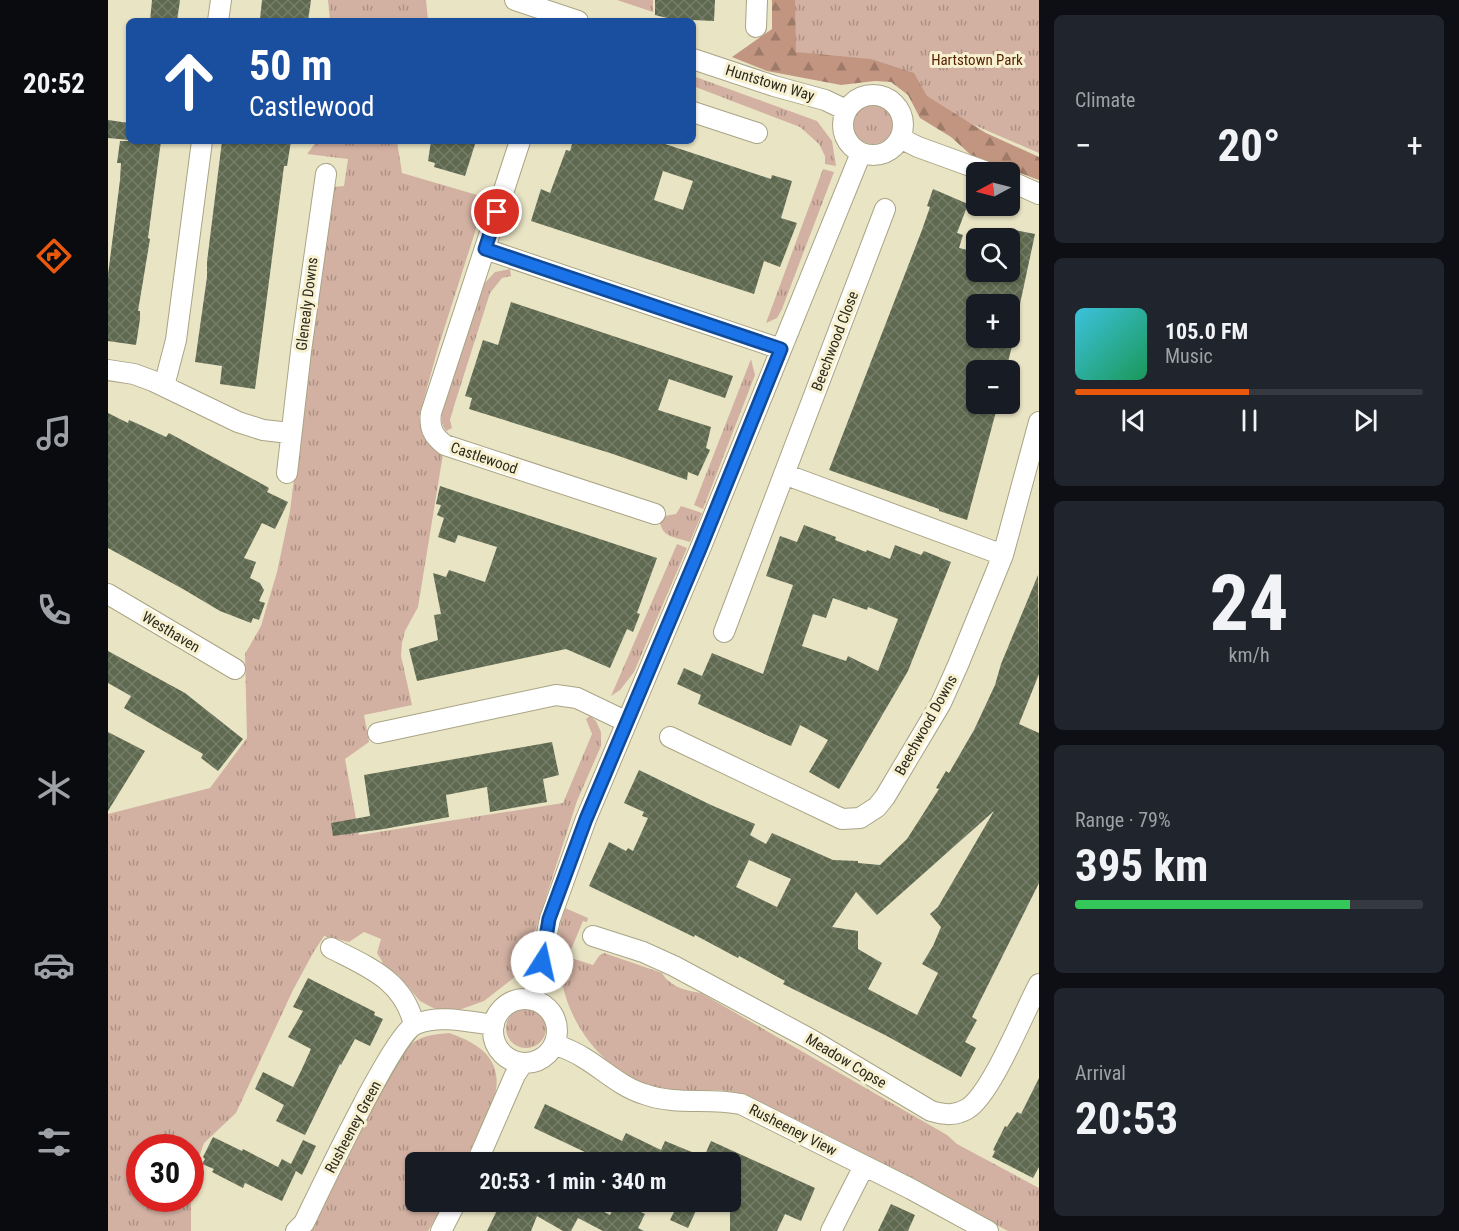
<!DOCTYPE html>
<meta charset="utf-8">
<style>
body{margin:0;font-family:"Roboto Condensed",sans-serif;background:#20242c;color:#f1f3f6;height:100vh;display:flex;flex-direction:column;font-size:22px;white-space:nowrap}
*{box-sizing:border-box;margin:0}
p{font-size:20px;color:#9ea1a6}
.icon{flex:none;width:33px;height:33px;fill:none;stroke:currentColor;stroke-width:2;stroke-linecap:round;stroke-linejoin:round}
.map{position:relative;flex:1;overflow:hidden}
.sheet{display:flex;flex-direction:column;gap:15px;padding:15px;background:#0d0f14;width:420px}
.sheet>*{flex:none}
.banner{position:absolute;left:18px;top:18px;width:570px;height:126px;border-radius:9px;box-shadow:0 2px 4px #0004;background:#1a4fa0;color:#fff;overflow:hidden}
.needle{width:39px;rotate:263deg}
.tools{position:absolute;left:858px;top:162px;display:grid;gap:12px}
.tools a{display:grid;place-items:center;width:54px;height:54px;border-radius:9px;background:#171b24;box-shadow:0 2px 4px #0004;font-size:30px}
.speed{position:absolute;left:18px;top:1134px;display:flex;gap:12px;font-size:30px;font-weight:700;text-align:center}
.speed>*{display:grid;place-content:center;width:78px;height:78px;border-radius:50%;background:#171b24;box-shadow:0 2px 4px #0004;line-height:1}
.speed .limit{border:9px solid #d22;background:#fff;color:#111}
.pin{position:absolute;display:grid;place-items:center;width:51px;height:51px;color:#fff;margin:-26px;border:3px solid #fff;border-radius:50%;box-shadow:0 2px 6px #0007}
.me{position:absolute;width:66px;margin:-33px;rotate:10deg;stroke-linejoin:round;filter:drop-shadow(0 0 4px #0008)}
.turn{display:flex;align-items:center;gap:21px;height:126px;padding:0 24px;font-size:27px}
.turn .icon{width:78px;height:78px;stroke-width:2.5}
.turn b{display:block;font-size:42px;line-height:51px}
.big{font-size:45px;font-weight:700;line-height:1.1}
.sheet .tile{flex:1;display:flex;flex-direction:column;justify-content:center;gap:9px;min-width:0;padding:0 21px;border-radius:9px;background:#20242c}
.sheet .dial{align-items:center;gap:0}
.dial b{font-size:78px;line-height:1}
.song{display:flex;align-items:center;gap:18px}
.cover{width:72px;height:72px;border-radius:9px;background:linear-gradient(135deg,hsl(190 70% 55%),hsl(150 70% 35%))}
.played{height:6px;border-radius:3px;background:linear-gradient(90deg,#ea580c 50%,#363941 50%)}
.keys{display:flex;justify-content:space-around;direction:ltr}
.heat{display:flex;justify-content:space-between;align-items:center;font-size:33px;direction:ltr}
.charge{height:9px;border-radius:4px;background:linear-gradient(90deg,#34c759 79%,#363941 0)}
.trip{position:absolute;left:297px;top:1152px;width:336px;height:60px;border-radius:9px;background:#171b24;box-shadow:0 2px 4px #0004;font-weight:700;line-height:60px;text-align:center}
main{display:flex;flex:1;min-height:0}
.tabs{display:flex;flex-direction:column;width:108px;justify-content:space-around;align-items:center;background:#090b0e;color:#9ea1a6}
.tabs .icon{width:42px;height:42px}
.tabs .selected{color:#ea580c}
.tabs b{font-size:27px;color:#f1f3f6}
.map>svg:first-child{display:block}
.grass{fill:url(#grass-tufts)}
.forest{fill:url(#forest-firs)}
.building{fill:url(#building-cross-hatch);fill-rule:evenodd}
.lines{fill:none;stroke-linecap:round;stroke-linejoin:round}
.minor-casing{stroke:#a9a485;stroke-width:22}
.minor{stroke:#fff;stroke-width:20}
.route-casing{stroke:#114b97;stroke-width:15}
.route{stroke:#1a73e8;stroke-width:10}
.labels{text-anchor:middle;stroke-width:6;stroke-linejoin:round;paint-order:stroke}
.park-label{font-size:15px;fill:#592200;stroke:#f7f1d1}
.street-label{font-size:15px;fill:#2d2a1e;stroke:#f7f1d1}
</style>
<main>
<nav class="tabs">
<b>20:52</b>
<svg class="icon selected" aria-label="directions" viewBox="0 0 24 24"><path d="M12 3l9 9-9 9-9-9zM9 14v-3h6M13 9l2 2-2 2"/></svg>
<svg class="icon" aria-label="music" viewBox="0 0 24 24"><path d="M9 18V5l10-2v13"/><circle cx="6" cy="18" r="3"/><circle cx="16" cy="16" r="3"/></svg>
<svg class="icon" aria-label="phone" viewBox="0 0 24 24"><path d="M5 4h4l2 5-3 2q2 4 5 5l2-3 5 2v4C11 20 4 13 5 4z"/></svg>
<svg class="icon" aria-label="climate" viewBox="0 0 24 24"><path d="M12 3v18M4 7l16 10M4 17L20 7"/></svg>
<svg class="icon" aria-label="car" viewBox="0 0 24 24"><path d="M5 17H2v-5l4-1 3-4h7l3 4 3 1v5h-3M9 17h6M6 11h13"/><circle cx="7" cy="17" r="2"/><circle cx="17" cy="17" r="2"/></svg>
<svg class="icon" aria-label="filters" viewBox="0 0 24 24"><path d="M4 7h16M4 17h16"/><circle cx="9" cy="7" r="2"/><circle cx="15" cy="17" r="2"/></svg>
</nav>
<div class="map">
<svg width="931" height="1231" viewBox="0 0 931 1231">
<defs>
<pattern id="grass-tufts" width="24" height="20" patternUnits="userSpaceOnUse" patternTransform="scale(1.5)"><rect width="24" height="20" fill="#d2b1a2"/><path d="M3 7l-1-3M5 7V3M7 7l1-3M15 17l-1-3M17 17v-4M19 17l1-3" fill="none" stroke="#ab9083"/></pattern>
<pattern id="forest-firs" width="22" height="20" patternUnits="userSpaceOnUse" patternTransform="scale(1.5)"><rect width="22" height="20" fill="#c29581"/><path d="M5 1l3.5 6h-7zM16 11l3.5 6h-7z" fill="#9e7a69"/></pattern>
<pattern id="building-cross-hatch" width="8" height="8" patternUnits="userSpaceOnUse" patternTransform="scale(1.5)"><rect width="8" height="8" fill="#5e694f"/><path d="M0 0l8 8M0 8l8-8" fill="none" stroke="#767e6a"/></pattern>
</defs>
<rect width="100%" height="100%" fill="#e9e4c4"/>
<path class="grass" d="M220 0H318L320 20 222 21Z
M509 0H545V12Z
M687 0H931V153L829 109 802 79 687 52Z
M585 76 709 121 724 141 728 166 717 164V156L711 144 692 127 585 86Z
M745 124a20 20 0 1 1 40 0a20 20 0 1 1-40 0Z
M209 141H289L294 173 376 197 367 232 330 348 311 417 317 436 335 454 310 607 297 631 294 643 293 656 304 705 256 715 261 742 237 759 251 835 455 803 484 734 478 719 482 716 488 721 493 732V746L469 801 426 934 408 976 376 1001 351 1010 331 1011 312 1001 290 975 276 969 274 961 269 953 273 939 256 932 241 942 216 936 205 953 185 990 128 1113 96 1143 83 1180 82 1148H32V1198H82L83 1194V1231H0V814L102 788 139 738 137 654 153 626 169 572 182 511 222 193 226 187 236 186 240 159 199 154Z
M715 169 726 172 674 309 669 318 658 323Z
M402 269 403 276 394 278 382 293 347 403 342 420 344 428 338 431 334 423V410L375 285 387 272Z
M643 359 647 375 595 509 586 505Z
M573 506 594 513 582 542C564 536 553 538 551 517L568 514Z
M569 544 579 548 526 672 512 690 503 696Z
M457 908 480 918 479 922 475 921 460 957 485 965 491 956 496 953 554 973C561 986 578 991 593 993L839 1135 849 1144 931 1188V1231H900C814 1186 729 1137 641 1097 622 1088 598 1090 578 1091 572 1092 566 1093 560 1092 501 1078 460 1030 452 971 450 958 448 943 451 930 452 923 455 916 457 908Z
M398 1028a20 20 0 1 1 40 0a20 20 0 1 1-40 0Z
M341 1033C420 1059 383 1110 356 1162H308V1202H337L320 1231H201L213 1211 288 1062C303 1039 314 1035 341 1033Z"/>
<path class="forest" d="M664 0H687L688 52 763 59 806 73 819 96 878 133 931 157V180L863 155 843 137 812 118 800 95 783 82 767 81 733 85 659 71 624 57 664 29Z"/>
<path class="building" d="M44 0H72L69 21H42Z
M154 0H203L200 21 152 19Z
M547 0H607L606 21 563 19 547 15Z
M0 120 21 123V140L0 138Z
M12 141H53L40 238 42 239 30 311H32V319L28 345 0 341V275L12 180 13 163H9Z
M114 141H183L179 166H176L147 389 112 384 114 366 87 362 99 277V262Z
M323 141H368L357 176 326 167 327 163 320 161Z
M465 141H548L663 179 664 175 684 181 673 218 689 223 672 267 656 261 646 294 423 221 433 189 442 193 458 150 462 151ZM555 171 585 181 575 210 546 200Z
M825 189 860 204 849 233 855 235 851 248 868 252V272H902V229L927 234 912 304H868V338H906L898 370H868V404H890L859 520 831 511V509L721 470 814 230 822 207 819 206Z
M403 302 625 376 617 398 561 379 550 410 603 427 598 448 602 450 590 476 580 472 579 480 505 454 361 409 364 398 357 396 375 340 390 345Z
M0 413 20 423 21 420 28 423 58 437 61 433 154 484 161 488 159 492 180 502 167 529 154 523 136 558 148 562 142 578 152 583 156 590 151 601 157 603 151 620 145 618 143 623 112 611 75 589 0 548Z
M332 486 549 558 529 613 532 614 525 632 519 629 502 668 458 649 309 681 301 649 330 640 326 615 333 614 325 573 338 577 341 570 377 582 389 547 350 535 347 543 330 537 336 518 329 515 333 505 328 504Z
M696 525 728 537 727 540 758 552 759 550 782 559 787 545 813 555 816 551 843 562 800 671 731 789 701 772 720 740 692 725 683 746 590 704 593 695 569 684 576 668 594 676 604 653 655 674 685 585 658 576 672 536 689 542ZM725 598 759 610 760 607 790 619 770 671 740 656 738 661 694 646 705 614 718 618Z
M930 575 931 674 911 724 931 733V883L864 1017 869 1020 857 1042 868 1048 853 1077 777 1035 675 984 677 981 631 956 630 958 587 935 586 937 481 886 501 842 518 851 520 848 525 851 540 818 534 816 536 812 516 803 531 770 603 805 647 824 642 835 658 844 664 833 725 860 750 861V863L772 865 799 839 831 789 828 788 838 771 841 773 866 730 887 685 893 664ZM886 811 830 907 822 914 833 927 825 946 814 964 830 973 809 1015 760 989 774 963 750 949V931L724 927 748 892 769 915ZM641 860 683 879 669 907 628 887Z
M0 651 77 693 135 739 110 771 93 758 95 754 16 708 23 696 0 683Z
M0 732 37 751 0 811Z
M444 742 451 775 435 779 439 802 382 812 379 787 338 795 341 817 276 829 225 836 223 823 262 816 256 775Z
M200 978 267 1012 266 1015 275 1019 262 1046 247 1039 233 1065 232 1064 197 1135 168 1121 176 1105 147 1089 155 1072 185 1087 193 1071 203 1049 180 1037 195 1011 185 1007Z
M931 1078V1167L925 1178 884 1157 887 1151 885 1150 897 1126 899 1127 909 1112 913 1114Z
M437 1104 514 1141 518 1133 553 1150 557 1141 596 1157 603 1141 707 1188 693 1221 677 1214 669 1231H622V1162H498L426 1128Z
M105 1137 134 1151 135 1149 170 1167 174 1159 183 1164 195 1140 208 1146 194 1175 188 1171 174 1201 137 1183 135 1188 104 1172 106 1169 94 1164 97 1159 95 1157Z
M393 1202H479L478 1203 502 1215 509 1202H513L537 1214 530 1228 536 1231H495L470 1218 463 1231H455L429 1216 423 1231H379Z
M571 1202H592L580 1228 562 1220Z
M783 1204 807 1215 800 1231H770Z"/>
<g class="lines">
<defs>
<path id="minor" d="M407 0 470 21
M110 21 113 0
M648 27 649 0
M585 59 666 86 717 100 738 110
M735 125a30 30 0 1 1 60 0a30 30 0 1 1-60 0Z
M585 112 649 133
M792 138 810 147 879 172
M412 141 323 413C321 428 325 436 337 445L547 514
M902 181 931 194
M377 249 673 349
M0 370 26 374 45 381 130 422 155 430 182 433
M56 386 68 340 94 141
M179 473 193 351 218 174
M676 474 895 555
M0 594 127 669
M616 632 777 209
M270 733 448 695 469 698 519 722
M562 737 734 819 752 818 769 807 777 797 833 703 850 665 895 555 931 422
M485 936 535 952 566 966 702 1039 823 1111C837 1115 847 1116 859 1109 883 1095 916 1012 931 984
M223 948C260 967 296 980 306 1025
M425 999 442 919 478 819 592 549 753 153
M385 1031a32 32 0 1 1 64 0a32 32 0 1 1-64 0Z
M446 1044C457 1048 467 1052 476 1058 496 1070 513 1087 536 1094 569 1106 600 1097 633 1104L803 1189 880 1231
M369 1162 407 1075 415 1063
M188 1231 196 1223C211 1192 286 1033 308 1024 331 1014 362 1022 386 1025
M333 1231 348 1202
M723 1231 756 1166"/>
</defs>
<use href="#minor" class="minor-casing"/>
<use href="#minor" class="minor"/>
</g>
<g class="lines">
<defs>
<path id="route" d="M389 212 377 249 673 349 592 549 478 819 441 919 434 962"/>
</defs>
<use href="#route" class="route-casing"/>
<use href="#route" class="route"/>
</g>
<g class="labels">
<g class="park-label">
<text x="869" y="65">Hartstown Park</text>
</g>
<g class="street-label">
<text transform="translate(662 83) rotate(17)" y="5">Huntstown Way</text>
<text transform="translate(199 304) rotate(-83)" y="5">Glenealy Downs</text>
<text transform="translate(727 341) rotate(-69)" y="5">Beechwood Close</text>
<text transform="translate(376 458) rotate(19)" y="5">Castlewood</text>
<text transform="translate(63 632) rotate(31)" y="5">Westhaven</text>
<text transform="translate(818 725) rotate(-61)" y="5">Beechwood Downs</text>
<text transform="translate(738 1061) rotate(31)" y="5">Meadow Copse</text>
<text transform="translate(245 1127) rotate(-62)" y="5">Rusheeney Green</text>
<text transform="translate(685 1130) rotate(27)" y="5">Rusheeney View</text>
</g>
</g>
</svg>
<div class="tools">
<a><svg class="needle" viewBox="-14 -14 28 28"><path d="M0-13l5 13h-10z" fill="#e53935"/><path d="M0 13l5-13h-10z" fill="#9ea1a6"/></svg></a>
<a><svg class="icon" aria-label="search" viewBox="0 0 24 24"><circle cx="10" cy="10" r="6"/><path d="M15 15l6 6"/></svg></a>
<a>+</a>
<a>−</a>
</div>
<div class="speed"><div class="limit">30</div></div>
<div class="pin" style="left:389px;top:212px;background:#d93025"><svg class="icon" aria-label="arrive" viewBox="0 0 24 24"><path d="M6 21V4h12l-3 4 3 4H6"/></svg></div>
<svg class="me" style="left:434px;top:962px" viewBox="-20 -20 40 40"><circle r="19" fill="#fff"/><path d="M0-13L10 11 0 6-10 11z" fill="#1a73e8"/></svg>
<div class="trip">20:53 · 1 min · 340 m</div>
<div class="banner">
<div class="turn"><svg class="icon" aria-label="ahead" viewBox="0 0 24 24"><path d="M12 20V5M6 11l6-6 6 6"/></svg><div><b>50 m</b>Castlewood</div></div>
</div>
</div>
<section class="sheet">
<div class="tile"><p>Climate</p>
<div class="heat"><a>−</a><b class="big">20°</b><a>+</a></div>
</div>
<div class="tile">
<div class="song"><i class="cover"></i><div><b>105.0 FM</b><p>Music</p></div></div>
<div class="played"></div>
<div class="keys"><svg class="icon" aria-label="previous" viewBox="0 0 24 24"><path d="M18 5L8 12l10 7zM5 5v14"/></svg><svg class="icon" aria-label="pause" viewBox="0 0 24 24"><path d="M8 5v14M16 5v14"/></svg><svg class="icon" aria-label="next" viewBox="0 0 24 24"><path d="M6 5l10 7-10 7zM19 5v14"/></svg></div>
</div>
<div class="tile dial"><b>24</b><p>km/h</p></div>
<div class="tile"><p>Range · 79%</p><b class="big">395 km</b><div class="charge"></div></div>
<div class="tile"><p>Arrival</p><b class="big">20:53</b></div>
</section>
</main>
